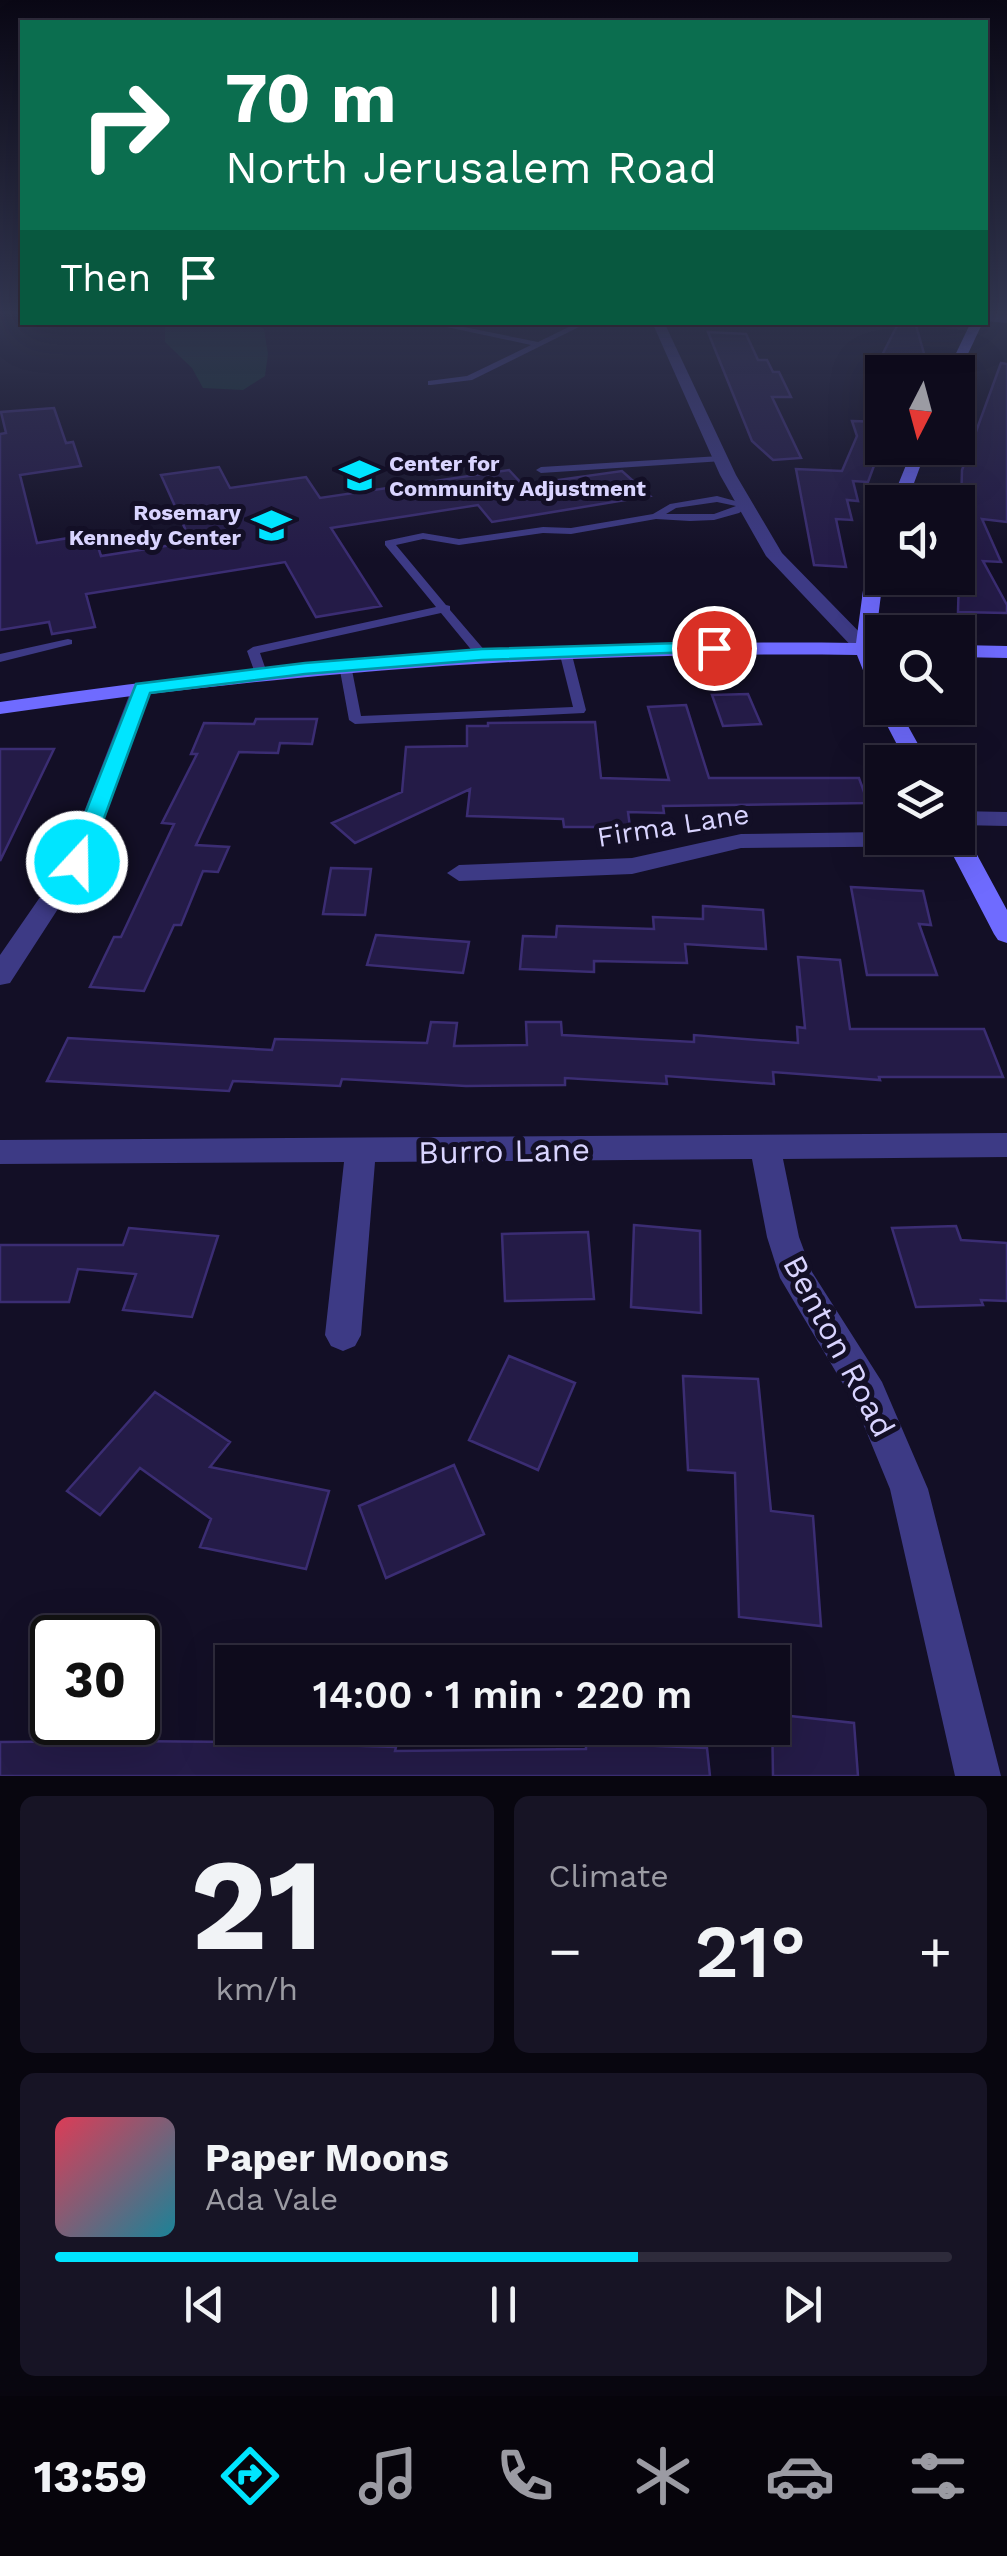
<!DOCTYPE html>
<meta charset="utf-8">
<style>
body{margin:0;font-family:"Work Sans",sans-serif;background:#171425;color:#f1f3f6;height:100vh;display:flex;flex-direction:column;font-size:38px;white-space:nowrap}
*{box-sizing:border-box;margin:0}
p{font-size:32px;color:#9b9ba3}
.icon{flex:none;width:55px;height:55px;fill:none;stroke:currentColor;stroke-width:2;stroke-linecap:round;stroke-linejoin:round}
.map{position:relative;height:1776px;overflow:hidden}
.panel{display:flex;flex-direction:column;gap:20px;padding:20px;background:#08060f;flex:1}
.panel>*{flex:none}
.guide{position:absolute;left:20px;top:20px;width:968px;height:305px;border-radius:0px;box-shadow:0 10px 40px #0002,0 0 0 2px #2e2b3b;background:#0b6e4f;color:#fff;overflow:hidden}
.needle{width:65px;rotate:186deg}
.tools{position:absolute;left:865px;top:355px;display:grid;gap:20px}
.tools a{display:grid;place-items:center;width:110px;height:110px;border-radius:0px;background:#0e0b1c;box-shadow:0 10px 40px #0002,0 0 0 2px #2e2b3b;font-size:50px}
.speed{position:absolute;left:30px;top:1615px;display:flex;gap:20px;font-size:50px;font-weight:700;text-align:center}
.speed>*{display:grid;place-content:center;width:130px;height:130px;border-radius:50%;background:#0e0b1c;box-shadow:0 10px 40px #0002,0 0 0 2px #2e2b3b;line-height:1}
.speed .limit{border:5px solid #111;border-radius:15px;background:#fff;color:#111}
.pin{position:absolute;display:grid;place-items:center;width:85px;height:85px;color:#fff;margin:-42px;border:5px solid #fff;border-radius:50%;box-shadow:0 2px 10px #0007}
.me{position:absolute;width:110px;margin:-55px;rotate:21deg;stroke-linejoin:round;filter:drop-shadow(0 0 8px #0008)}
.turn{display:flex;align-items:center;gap:35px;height:210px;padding:0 40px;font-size:45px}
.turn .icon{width:130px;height:130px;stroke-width:2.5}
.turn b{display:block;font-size:70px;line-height:85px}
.then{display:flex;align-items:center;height:95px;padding:0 40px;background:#0003;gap:20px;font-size:38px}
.big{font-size:75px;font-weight:600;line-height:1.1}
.panel .tile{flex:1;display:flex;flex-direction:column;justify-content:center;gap:15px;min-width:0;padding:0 35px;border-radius:15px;background:#171425}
.panel .dial{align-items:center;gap:0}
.dial b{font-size:130px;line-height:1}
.song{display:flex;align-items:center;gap:30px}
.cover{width:120px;height:120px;border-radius:15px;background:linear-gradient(135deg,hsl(350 70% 55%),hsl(190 70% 35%))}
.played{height:10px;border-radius:5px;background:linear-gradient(90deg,#00e5ff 65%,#2e2b3b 65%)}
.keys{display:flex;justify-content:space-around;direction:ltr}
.heat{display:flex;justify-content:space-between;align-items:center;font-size:55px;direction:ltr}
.panel .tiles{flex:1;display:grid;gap:20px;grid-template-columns:1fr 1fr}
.tile:last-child{grid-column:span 2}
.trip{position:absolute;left:215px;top:1645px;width:575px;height:100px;border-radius:0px;background:#0e0b1c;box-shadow:0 10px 40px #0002,0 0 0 2px #2e2b3b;font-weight:600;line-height:100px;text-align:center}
.tab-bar{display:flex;height:160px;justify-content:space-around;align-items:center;background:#06040b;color:#9b9ba3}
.tab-bar .icon{width:70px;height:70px}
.tab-bar .on{color:#00e5ff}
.tab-bar b{font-size:45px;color:#f1f3f6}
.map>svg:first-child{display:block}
.green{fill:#12302f}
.building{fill:#241b47;stroke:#3b2d73;stroke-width:2.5}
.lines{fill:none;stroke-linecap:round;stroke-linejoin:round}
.service{fill:#3d3a85;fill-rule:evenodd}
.minor{fill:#3d3a85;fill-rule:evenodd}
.secondary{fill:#6f6bff;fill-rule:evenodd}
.route{fill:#00e5ff;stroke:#0095a6;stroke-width:2.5}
.labels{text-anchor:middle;stroke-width:10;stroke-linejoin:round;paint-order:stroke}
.far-poi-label{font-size:22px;font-weight:bold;fill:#d9d4ff;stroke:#130f26;text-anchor:start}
.street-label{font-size:28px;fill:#d9d4ff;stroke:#130f26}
.near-street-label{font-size:32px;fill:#d9d4ff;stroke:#130f26}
</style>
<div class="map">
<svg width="1007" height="1776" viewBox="0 0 1007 1776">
<rect width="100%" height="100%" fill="#130f26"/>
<path class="green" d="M165 323H212L211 326 252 323 264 329 268 354 265 376 243 390 203 388 192 368 165 342Z"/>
<path class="building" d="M899 322H915L925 357 913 356 919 369 876 367Z
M708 332 746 334 758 360H767L773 372H779L791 397H772L801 458 773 460 752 441Z
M1001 363 1007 364V522L982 519 1001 562 983 561 1007 605V613L958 612 962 470Z
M54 408 66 443 73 442 81 466 20 475 37 543 94 534 101 556 191 542 161 475 219 467 230 488 306 477 320 498 509 470 523 485 622 471 650 496 492 522 478 505 331 528 381 606 316 617 285 562 86 594 95 627 52 634 49 622 0 630V434L6 433 1 412Z
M852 421 882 422V444L868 482 853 481 858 501 847 500 852 520 836 519 846 567 814 565 796 469 842 471 857 436Z
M748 694 761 724 723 726 712 695Z
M686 705 709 778H859L868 803 663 806 664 813 628 812 630 827H564L563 819 467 816 470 789 355 843 332 823 402 792 406 747 467 746V726H488V723L595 722 601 778 669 780 648 707Z
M256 719H317L312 744 280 743 278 753 239 752 196 845 229 847 218 872 203 871 181 925H174L144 991 90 987 114 937H121L174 824 162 823 197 754H191L204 723 254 724Z
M0 749H54L0 861Z
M331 868 371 869 365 915 323 914Z
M851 887 923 891 931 925 919 924 937 975H867Z
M703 906 763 910 766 949 685 944 687 963 594 961V972L520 969 523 936 556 937 557 926 654 929 653 917 703 919Z
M376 935 469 942 463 973 367 965Z
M798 957 840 960 850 1029H984L1003 1077H879L880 1080 773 1072 774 1084 666 1076 667 1084 565 1078V1085L466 1086 342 1079 340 1086 233 1081 229 1091 47 1081 68 1038 272 1050 275 1039 427 1043 431 1022 457 1023 454 1046 527 1045 526 1022H561L562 1035 694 1042V1035L798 1043 797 1027 805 1028Z
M634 1225 700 1231 701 1313 631 1307Z
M956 1226 961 1240 1007 1243V1301L981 1300 983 1305 916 1307 892 1228Z
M129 1228 218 1236 192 1317 123 1310 136 1274 78 1269 69 1302H0V1245H123Z
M588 1232 594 1299 505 1301 502 1234Z
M509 1356 575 1383 538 1470 469 1440Z
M683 1376 758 1379 771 1511 813 1516 821 1626 739 1617 735 1473 688 1470Z
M155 1392 230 1442 210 1467 329 1491 306 1569 200 1547 211 1519 140 1468 100 1515 67 1491Z
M454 1465 484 1534 386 1578 359 1506Z
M772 1714 854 1723 858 1776H773Z
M120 1741 240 1742 396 1747 395 1751 586 1749V1743L707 1748 710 1776H0V1742Z"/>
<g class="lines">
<path class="service" d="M423 322H439L538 342 579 322H589L472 380 431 385H428V381L467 376 531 345Z
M720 456 725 459 723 461 541 473 536 470 541 467Z
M717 496 750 505 739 513 714 520 690 521 656 519 571 534 543 533 459 545 423 539 396 545 446 605 450 606V610L486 652V658H478L441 613 260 653 267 673 261 677 255 673 247 651 253 647 436 607 385 545V541L423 533 459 539 543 527 571 528 653 514 670 504ZM717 502 736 506 714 514H666L676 508Z
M68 639 72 640V644L0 662V654Z
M565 647 571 651 586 710 584 713 355 724 349 720 339 665 345 661 351 665 361 716 573 707 559 651Z"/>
<path class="minor" d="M985 313 1007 315V323L985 321Z
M652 322H664L736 475 782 553 872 645V653H858L766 556 720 475Z
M142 682 152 688 89 861 10 983 0 985V955L65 861 132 688Z
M958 811 1007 812V826L958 825Z
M882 832V838H958V832L969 839 957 846 741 848 632 874 459 881 447 873 459 865 632 858 741 834Z
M1007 1133V1157L783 1159 799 1237 812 1272 882 1382 928 1489 1001 1776H955L890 1489 855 1404 780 1278 767 1237 752 1159 375 1162 361 1335 355 1346 343 1351 331 1346 325 1335 344 1162 0 1164V1140Z"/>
<path class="secondary" d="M971 322H983L958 375 947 372Z
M913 448H927L907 502H891Z
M882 542 883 578 875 643H882V655H877L882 668V699L872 693 857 655C569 651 285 672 0 714V702C284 660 569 639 856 643L866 568 873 547Z
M958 645 1007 646V658L958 657Z
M882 703V708H898L928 762H906L878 708Z
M958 831 968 838 1007 910V943L998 940 994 934 944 838H958Z"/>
</g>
<linearGradient id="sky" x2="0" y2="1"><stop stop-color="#0a0815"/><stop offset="0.56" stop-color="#333752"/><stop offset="1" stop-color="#333752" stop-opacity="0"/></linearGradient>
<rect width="1007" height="559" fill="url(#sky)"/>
<path class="route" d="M714 642 723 648 720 651 482 660 305 674 150 693 88 862 77 868 66 862 136 684 305 663 482 649Z"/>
<defs>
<symbol id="school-bare" viewBox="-9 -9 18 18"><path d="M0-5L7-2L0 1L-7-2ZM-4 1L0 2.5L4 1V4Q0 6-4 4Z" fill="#00e5ff" stroke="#130f26" stroke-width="2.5" paint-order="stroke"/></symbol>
</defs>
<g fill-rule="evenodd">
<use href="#school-bare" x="332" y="448" width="55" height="55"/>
<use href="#school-bare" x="244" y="498" width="55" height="55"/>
</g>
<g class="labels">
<g class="far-poi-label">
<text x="389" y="471">Center for<tspan x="389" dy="25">Community Adjustment</tspan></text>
<text x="241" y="520" text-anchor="end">Rosemary<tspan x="241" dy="25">Kennedy Center</tspan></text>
</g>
<g class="street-label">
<text transform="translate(673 825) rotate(-9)" y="10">Firma Lane</text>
</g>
<g class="near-street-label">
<text transform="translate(504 1151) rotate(-1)" y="11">Burro Lane</text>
<text transform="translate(839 1346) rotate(62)" y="11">Benton Road</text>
</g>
</g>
</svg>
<div class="tools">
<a><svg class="needle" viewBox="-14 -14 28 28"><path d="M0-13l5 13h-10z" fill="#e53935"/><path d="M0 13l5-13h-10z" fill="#9b9ba3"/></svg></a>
<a><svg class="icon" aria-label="sound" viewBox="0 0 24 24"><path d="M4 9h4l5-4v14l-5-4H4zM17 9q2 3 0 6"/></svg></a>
<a><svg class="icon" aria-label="search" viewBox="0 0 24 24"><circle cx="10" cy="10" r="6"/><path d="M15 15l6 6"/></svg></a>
<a><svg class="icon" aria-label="layers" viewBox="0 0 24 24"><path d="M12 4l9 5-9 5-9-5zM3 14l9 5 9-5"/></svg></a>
</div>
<div class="speed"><div class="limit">30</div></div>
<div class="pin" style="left:714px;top:648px;background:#d93025"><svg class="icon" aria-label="arrive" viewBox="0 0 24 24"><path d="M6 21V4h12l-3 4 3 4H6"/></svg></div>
<svg class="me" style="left:77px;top:862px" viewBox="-20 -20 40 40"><circle r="17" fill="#00e5ff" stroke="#fff" stroke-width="3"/><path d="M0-11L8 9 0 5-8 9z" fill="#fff"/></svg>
<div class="trip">14:00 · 1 min · 220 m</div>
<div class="guide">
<div class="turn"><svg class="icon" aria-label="right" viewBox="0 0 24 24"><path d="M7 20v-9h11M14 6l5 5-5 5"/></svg><div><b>70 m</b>North Jerusalem Road</div></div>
<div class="then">Then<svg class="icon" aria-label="arrive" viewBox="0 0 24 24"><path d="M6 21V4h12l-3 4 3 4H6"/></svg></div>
</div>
</div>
<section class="panel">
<div class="tiles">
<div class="tile dial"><b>21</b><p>km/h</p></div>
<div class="tile"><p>Climate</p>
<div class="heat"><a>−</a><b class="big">21°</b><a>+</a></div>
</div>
<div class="tile">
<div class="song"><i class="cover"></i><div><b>Paper Moons</b><p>Ada Vale</p></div></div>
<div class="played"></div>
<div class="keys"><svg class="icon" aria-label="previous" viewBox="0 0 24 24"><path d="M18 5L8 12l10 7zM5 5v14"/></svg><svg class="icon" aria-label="pause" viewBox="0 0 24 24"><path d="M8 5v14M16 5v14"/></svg><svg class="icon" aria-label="next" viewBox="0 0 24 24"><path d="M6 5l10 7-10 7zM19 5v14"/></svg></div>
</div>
</div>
</section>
<nav class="tab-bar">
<b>13:59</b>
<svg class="icon on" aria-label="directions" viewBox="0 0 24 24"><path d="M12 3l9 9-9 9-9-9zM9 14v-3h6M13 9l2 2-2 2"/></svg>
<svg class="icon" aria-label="music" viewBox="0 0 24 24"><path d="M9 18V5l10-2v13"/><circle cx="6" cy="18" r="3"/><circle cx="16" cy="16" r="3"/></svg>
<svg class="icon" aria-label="phone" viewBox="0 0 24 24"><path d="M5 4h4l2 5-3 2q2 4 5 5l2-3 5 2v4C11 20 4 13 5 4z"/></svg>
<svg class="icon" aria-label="climate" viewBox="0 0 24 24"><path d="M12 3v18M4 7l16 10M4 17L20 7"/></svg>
<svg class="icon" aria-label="car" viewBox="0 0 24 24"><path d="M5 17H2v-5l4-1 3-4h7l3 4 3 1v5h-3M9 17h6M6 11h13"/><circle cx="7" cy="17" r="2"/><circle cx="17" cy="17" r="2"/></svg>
<svg class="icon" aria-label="filters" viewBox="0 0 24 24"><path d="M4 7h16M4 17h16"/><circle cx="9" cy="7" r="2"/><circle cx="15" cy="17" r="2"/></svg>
</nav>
